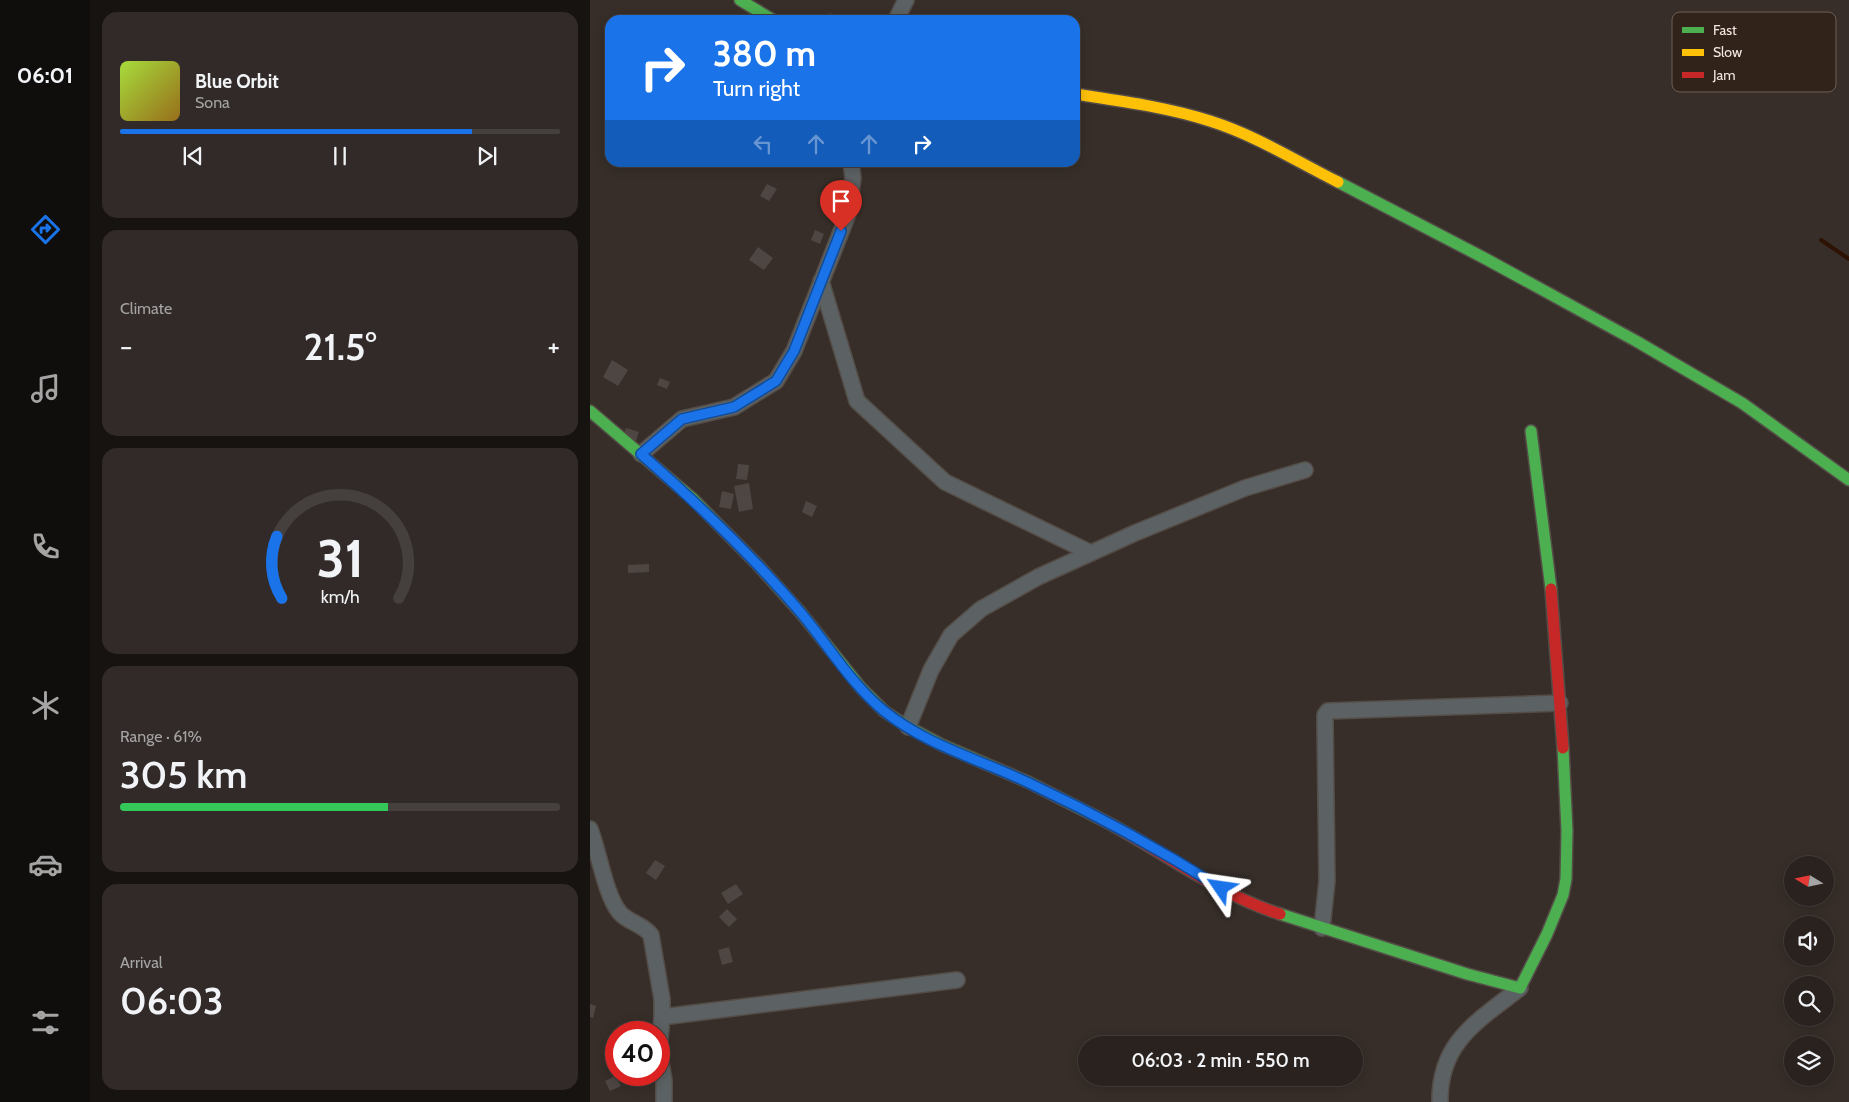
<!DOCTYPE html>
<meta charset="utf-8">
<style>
body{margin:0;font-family:Cabin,sans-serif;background:#312a28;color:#f1f3f6;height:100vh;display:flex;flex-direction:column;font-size:19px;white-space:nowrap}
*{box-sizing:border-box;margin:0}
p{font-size:16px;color:#a5a4a4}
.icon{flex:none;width:28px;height:28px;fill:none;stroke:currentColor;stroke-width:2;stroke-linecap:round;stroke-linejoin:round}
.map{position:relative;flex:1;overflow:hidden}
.panel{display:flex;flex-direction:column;gap:12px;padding:12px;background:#171311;width:500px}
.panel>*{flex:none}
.hud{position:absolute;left:15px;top:15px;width:475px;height:152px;border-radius:15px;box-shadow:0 2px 12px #0003,0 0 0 1px #453f3d;background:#1a73e8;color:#fff;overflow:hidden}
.needle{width:32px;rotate:280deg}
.fabs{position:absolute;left:1194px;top:856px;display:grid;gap:10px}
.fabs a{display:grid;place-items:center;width:50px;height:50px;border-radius:50%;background:#29221f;box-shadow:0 2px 12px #0003,0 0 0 1px #453f3d;font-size:25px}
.speed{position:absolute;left:15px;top:1021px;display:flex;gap:10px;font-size:25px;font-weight:700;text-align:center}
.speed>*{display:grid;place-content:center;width:65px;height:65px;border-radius:50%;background:#29221f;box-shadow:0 2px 12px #0003,0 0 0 1px #453f3d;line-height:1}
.speed .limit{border:8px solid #d22;background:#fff;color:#111}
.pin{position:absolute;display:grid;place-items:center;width:42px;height:42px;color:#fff;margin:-51px -21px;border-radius:50% 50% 50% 0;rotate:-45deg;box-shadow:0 0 5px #0007}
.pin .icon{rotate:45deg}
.me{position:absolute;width:55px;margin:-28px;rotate:302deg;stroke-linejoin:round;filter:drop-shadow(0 0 4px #0008)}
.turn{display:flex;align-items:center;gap:18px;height:105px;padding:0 25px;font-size:22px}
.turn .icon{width:65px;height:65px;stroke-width:2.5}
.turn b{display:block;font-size:35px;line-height:42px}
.lanes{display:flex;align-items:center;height:48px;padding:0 25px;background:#0003;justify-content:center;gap:25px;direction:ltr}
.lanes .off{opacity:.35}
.big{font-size:38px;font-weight:600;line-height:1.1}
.panel .widget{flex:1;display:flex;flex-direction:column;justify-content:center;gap:8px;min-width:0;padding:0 18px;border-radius:15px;background:#312a28}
.panel .dial{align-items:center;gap:0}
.dial svg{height:130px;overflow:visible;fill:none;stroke:#453f3d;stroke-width:7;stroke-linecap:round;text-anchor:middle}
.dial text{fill:#f1f3f6;stroke:none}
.song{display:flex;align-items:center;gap:15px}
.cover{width:60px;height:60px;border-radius:8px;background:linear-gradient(135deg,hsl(80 70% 55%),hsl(40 70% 35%))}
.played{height:5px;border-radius:2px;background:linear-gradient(90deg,#1a73e8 80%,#453f3d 80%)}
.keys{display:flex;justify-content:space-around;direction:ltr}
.heat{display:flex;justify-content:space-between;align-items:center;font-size:28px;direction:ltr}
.charge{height:8px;border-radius:4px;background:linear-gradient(90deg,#34c759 61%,#453f3d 0)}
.trip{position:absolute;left:488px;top:1036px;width:285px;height:50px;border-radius:25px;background:#29221f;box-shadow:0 2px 12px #0003,0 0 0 1px #453f3d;font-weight:600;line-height:50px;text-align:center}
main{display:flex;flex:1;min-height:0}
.dock{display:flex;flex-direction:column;width:90px;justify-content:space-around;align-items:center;background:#100e0c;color:#a5a4a4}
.dock .icon{width:35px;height:35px}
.dock .current{color:#1a73e8}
.dock b{font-size:22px;color:#f1f3f6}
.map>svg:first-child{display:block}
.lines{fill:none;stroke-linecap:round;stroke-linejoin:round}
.stream{stroke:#2e1204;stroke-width:4}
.building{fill:#4e4642}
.street-casing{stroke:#544c47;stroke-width:18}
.fast-casing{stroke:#544c47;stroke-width:14}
.slow-casing{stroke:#544c47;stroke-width:14}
.jam-casing{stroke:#544c47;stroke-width:14}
.street{stroke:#5c6263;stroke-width:15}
.fast{stroke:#4caf50;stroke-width:11}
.slow{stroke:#ffc107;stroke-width:11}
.jam{stroke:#c62828;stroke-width:11}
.route-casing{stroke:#114b97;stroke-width:12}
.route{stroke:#1a73e8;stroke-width:9}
.key{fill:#32231a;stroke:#6c5e56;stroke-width:1}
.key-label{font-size:14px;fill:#f2e7e1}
</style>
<main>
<nav class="dock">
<b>06:01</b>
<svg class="icon current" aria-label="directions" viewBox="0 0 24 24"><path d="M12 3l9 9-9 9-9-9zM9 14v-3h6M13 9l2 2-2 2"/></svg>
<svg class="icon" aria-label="music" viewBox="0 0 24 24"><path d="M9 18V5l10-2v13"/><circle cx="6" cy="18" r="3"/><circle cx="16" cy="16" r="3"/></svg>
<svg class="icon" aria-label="phone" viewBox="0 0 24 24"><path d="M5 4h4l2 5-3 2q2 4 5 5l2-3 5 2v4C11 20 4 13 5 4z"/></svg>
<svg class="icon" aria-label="climate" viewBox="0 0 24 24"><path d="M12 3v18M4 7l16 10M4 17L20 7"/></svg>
<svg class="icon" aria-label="car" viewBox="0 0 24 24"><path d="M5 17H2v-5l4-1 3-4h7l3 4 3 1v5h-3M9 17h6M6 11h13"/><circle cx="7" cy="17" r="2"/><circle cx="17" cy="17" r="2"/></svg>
<svg class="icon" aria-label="filters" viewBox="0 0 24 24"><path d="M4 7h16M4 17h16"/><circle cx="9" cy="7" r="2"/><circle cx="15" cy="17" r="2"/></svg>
</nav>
<section class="panel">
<div class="widget">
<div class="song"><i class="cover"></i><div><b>Blue Orbit</b><p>Sona</p></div></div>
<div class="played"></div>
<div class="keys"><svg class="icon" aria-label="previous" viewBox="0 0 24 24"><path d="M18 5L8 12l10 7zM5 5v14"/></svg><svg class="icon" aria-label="pause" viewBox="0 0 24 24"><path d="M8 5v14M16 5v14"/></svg><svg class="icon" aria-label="next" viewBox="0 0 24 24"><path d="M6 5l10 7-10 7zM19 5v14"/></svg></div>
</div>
<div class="widget"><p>Climate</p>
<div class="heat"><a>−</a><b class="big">21.5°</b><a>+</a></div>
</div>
<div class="widget dial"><svg viewBox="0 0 100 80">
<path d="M14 69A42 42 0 1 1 86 69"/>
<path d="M14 69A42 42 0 0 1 11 31" stroke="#1a73e8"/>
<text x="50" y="56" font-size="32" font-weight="700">31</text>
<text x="50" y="72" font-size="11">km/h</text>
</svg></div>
<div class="widget"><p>Range · 61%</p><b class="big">305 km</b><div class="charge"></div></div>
<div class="widget"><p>Arrival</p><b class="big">06:03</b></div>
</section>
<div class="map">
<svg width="1259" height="1102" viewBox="0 0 1259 1102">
<rect width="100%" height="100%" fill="#372e29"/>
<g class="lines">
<path class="stream" d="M1231 240 1259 259"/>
</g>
<path class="building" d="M239 13 252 17 251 20H237Z
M177 184 187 189 179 201 170 196Z
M225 230 234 234 230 244 221 240Z
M168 247 183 258 174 270 159 260Z
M22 360 38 370 28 386 13 377Z
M70 378 80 382 77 389 67 385Z
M36 428 49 432 46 441 33 437Z
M148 464 159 465 157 480 146 479Z
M159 483 163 509 149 512 144 486Z
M132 491 144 494 141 509 129 507Z
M216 501 227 506 222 517 212 512Z
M59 564V572L38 573V565Z
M65 860 75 866 66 880 56 873Z
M146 884 153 894 138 904 131 893Z
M137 909 147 919 139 927 129 917Z
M139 947 143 962 132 965 128 950Z
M0 1004 6 1006 3 1018 0 1017Z
M25 1076 31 1086 20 1091 15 1081Z"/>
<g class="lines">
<defs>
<path id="street" d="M306 20 316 0
M231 281 267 401 355 482 501 553
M51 454 92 419 144 407 186 381 204 351 258 214 263 178 261 162
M318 727 341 670 361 635 391 609 448 577 545 533 655 488 715 470
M0 829C9 852 15 895 30 913 39 923 53 924 61 935L72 999V1017L69 1051 74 1080V1102
M732 928 737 881 735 720V715L738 711 970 703
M72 1017 367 980
M850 1102C849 1042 888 1021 930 988"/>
<path id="fast" d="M150 0 183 20
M748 182 896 259 1046 341 1152 403 1259 480
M0 411 103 499 168 565 211 613 271 688 294 711 318 727 352 745 438 782 507 817
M941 431 961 589
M690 914 877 974 930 988 957 934 973 895 976 879 977 831 973 748"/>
<path id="slow" d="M485 94C530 101 576 107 620 121 665 135 706 161 748 182"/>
<path id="jam" d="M961 589 973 748
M507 817C569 848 624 893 690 914"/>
</defs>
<use href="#street" class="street-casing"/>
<use href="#fast" class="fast-casing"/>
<use href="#slow" class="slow-casing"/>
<use href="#jam" class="jam-casing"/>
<use href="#street" class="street"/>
<use href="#fast" class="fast"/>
<use href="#slow" class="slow"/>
<use href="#jam" class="jam"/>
</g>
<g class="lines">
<defs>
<path id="route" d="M251 231 204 351 186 381 144 407 92 419 51 454C107 503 162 555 211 613 238 645 261 684 294 711 336 745 391 760 439 783 505 814 569 849 631 888"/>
</defs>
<use href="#route" class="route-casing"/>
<use href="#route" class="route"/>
</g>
<rect x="1082" y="12" width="164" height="80" rx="8" class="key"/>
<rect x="1092" y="27" width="22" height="6" fill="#4caf50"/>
<rect x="1092" y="49" width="22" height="7" fill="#ffc107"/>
<rect x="1092" y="72" width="22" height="6" fill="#c62828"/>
<g class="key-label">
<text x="1123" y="35">Fast</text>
<text x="1123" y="57">Slow</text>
<text x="1123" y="80">Jam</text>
</g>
</svg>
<div class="fabs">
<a><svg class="needle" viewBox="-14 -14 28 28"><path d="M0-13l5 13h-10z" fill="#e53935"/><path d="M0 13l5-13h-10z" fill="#a5a4a4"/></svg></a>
<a><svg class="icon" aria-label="sound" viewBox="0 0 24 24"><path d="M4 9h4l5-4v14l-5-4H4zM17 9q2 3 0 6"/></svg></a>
<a><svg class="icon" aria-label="search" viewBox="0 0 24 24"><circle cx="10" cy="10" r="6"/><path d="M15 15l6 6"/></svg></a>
<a><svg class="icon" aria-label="layers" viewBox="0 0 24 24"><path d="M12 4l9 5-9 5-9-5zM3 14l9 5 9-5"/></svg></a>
</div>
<div class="speed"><div class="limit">40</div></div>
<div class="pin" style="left:251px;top:231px;background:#d93025"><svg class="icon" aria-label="arrive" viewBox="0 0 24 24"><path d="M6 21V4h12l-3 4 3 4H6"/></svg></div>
<svg class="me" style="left:631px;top:888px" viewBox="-20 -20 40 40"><path d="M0-17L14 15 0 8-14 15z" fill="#1a73e8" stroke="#fff" stroke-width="4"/></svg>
<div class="trip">06:03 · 2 min · 550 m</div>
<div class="hud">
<div class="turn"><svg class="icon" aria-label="right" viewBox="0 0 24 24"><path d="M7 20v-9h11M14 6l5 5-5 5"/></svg><div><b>380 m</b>Turn right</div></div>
<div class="lanes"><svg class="icon off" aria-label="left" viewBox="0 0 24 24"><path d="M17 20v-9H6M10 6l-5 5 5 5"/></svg><svg class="icon off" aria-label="ahead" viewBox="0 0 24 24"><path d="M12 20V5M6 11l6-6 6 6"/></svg><svg class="icon off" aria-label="ahead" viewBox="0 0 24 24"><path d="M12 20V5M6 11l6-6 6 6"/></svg><svg class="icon" aria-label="right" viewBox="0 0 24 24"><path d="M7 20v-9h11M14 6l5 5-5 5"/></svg></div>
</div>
</div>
</main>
